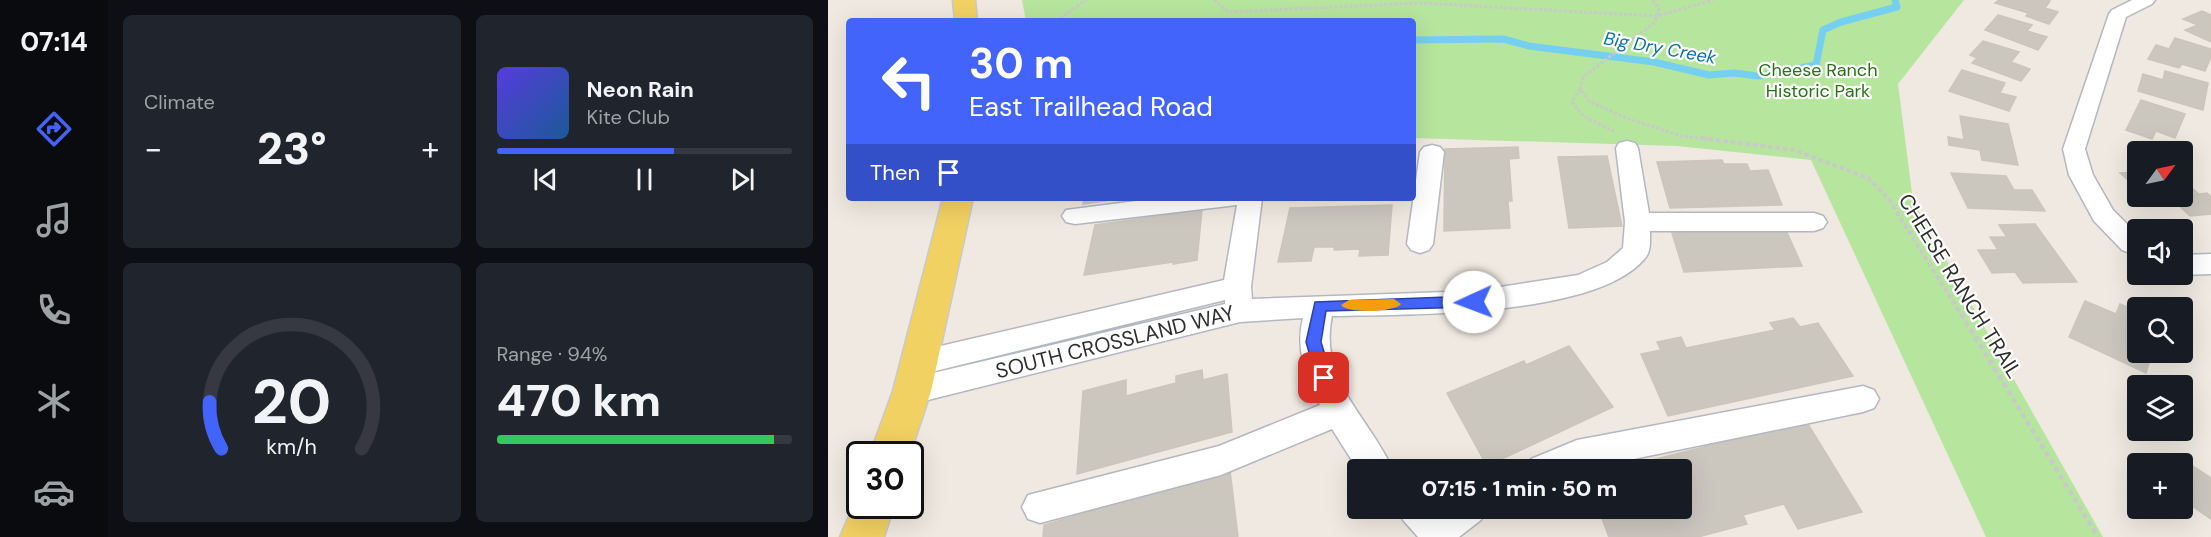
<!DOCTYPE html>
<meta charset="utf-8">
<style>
body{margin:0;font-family:"DM Sans",sans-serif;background:#20242c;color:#f1f3f6;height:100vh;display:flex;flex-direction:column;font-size:22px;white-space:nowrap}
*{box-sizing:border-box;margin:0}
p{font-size:20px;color:#9ea1a6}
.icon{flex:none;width:33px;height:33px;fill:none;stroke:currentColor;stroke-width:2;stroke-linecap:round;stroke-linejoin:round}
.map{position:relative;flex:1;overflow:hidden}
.panel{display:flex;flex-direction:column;gap:15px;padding:15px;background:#0d0f14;width:720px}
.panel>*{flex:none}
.guide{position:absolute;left:18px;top:18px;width:570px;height:183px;border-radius:6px;box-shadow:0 6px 24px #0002;background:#4264fb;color:#fff;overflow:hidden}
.needle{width:39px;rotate:57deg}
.controls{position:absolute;left:1299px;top:141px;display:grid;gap:12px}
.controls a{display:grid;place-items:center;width:66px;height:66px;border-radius:6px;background:#171b24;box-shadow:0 6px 24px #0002;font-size:30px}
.speed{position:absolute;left:18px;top:441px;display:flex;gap:12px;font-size:30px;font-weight:700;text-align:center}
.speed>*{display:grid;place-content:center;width:78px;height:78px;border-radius:50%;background:#171b24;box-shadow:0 6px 24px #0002;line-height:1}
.speed .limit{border:3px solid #111;border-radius:9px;background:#fff;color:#111}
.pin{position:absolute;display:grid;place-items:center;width:51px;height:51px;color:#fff;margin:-26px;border-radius:12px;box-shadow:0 3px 9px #0006}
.me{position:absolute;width:66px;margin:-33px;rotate:268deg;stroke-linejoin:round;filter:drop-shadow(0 0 4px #0008)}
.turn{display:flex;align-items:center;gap:21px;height:126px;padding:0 24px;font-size:27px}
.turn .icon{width:78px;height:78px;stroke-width:2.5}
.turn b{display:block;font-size:42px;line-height:51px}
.then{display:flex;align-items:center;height:57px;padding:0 24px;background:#0003;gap:12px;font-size:22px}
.big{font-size:45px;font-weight:800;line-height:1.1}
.panel .widget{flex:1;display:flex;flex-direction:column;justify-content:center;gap:9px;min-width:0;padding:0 21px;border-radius:9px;background:#20242c}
.panel .dial{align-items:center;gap:0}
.dial svg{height:156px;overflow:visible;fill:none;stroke:#363941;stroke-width:7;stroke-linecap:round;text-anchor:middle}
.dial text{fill:#f1f3f6;stroke:none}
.song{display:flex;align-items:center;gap:18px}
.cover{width:72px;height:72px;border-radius:9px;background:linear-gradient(135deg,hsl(250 70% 55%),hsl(210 70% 35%))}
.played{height:6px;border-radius:3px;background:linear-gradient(90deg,#4264fb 60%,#363941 60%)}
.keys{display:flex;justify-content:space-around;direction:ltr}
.heat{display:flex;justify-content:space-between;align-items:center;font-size:33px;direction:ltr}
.charge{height:9px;border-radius:4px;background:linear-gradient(90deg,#34c759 94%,#363941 0)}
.panel .tiles{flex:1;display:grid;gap:15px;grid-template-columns:repeat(2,1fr)}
.trip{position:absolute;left:519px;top:459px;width:345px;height:60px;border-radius:6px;background:#171b24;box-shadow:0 6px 24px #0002;font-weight:800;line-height:60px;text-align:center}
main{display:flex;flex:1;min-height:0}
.tab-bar{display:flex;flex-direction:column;width:108px;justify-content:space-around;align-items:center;background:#090b0e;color:#9ea1a6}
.tab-bar .icon{width:42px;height:42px}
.tab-bar .active{color:#4264fb}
.tab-bar b{font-size:27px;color:#f1f3f6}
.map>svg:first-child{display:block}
.green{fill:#b6e59e}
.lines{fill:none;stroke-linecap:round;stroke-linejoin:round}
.stream{stroke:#75cff0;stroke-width:7}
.building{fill:#cbc7bf;stroke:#cbc5ba;stroke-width:1.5}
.street-casing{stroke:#b4b7c1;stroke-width:3}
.primary-casing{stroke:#c9c9c9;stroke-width:3}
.path-far2{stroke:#c9c9c9;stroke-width:3;stroke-dasharray:3 2;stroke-linecap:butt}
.path-far1{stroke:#c9c9c9;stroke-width:4;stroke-dasharray:4.5 3;stroke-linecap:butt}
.path{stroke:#c9c9c9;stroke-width:4.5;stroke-dasharray:5 4;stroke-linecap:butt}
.street{fill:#fff;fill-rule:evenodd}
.primary{fill:#f2d163;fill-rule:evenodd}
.route{fill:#4264fb;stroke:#2b41a3;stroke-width:1.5}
.slow{fill:#f59e0b}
.labels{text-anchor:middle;stroke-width:4.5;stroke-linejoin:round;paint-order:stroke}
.far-water-label{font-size:18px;font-style:italic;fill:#0d6fa3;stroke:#fff}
.far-park-label{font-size:18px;fill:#2c6e1b;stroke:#fff}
.street-label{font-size:21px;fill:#2e2e2e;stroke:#fff}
</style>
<main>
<nav class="tab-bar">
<b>07:14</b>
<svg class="icon active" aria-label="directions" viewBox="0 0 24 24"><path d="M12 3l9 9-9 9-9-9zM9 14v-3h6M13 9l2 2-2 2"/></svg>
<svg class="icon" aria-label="music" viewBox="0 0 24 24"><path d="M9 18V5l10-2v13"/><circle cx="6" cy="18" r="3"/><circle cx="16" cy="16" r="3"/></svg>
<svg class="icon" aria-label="phone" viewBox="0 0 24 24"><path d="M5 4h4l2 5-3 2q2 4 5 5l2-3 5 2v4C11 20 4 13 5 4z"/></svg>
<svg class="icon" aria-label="climate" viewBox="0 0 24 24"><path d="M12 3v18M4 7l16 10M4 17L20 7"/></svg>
<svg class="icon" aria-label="car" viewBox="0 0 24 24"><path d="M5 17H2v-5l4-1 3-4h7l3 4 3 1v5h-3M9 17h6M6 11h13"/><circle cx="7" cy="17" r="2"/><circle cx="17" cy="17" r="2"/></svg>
</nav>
<section class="panel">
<div class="tiles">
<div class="widget"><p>Climate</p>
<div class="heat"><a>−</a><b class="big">23°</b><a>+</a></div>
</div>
<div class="widget">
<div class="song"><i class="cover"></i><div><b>Neon Rain</b><p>Kite Club</p></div></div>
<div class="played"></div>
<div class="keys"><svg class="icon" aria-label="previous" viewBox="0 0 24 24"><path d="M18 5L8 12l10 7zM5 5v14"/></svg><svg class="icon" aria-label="pause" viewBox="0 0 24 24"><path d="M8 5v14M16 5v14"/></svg><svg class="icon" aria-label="next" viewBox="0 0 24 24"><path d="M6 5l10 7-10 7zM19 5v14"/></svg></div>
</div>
<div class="widget dial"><svg viewBox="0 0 100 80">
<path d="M14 69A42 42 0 1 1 86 69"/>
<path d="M14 69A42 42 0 0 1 8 45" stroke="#4264fb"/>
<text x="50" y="56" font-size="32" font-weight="700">20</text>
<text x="50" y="72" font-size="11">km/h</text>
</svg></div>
<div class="widget"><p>Range · 94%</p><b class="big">470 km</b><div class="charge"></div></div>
</div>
</section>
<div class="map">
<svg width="1383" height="537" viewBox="0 0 1383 537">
<rect width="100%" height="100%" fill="#efe9e1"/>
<path class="green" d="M194 0H1136L1070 84 1085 201 1275 537H1158L983 160 849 146 585 138V21H198Z"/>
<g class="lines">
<path class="stream" d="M585 40 675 39 701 46 826 62 881 75 906 73 930 76 988 65 995 30 1013 22 1069 7 1067 0"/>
</g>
<path class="building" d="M1171 0H1217L1222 1 1217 8 1230 12 1221 24 1198 16 1200 13 1167 3Z
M1374 11 1383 15V42L1357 30 1370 25 1355 19Z
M1170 15 1204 25 1199 31 1219 37 1210 50 1157 30Z
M1347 38 1383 49V57L1377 71 1354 64 1351 68 1320 59 1328 45 1341 49Z
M1155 41 1191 52 1183 62 1202 69 1193 81 1144 63 1149 58 1142 55Z
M1134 70 1177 83 1172 93 1188 97 1181 111 1121 91Z
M1337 71 1380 83 1375 110 1310 91 1315 74 1335 80Z
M1313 100 1357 114 1347 138 1328 131 1324 139 1298 130Z
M1132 116 1180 124 1190 165 1154 160 1152 150 1121 145 1120 137 1136 140Z
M690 147 691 158 681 159 684 201H680L682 228 616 231 617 149Z
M779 156 794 226 741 228 730 157Z
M894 160 896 164H919L922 171 940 170 954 205 842 208 829 162Z
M1310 172V189L1292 173Z
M1123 173 1178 176 1186 190H1204L1217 211 1140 208Z
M1354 180 1371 194 1379 193 1383 197V214L1362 216 1347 202 1326 204 1317 196H1354Z
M256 198H297L255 204Z
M564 205 560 255 531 256 532 249 506 250 507 247H486L483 261 450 262 462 208Z
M374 210 369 260 345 264V262L256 275 267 225Z
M1207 224 1249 282 1195 283 1187 272 1164 273 1150 250H1170L1162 237H1179L1171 225Z
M957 228 974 266 856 272 844 233Z
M1257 301 1288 314 1292 304 1310 311V352H1324L1318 373 1241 337Z
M965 318 972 327 990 323 1025 376 840 416 813 354 833 350 829 342 853 337 858 348 947 330 942 323Z
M741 346 785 407 659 466 619 393 696 361 698 365Z
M374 370 375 380 399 374 404 432 249 474 255 391 298 380V396L348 383V376Z
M978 421 1034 512 970 529 956 504 915 515 919 524 870 537H781L770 508H854V470H785Z
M1362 464 1383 478V519L1354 499V472Z
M402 470 410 537H215L216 525Z"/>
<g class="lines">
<defs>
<path id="street" d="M1304 0H1327L1324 4 1298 17 1257 149 1265 175 1285 210 1310 235V256L1294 250 1266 221 1241 175 1235 149 1281 14 1284 10Z
M799 141 807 143 810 148 821 213H986L995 216 999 222 995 228 986 231H822C822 239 823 250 818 257 771 318 577 314 504 316 490 380 541 417 565 470H530L504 429 393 475 212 523 200 519 194 507 200 495 391 446 492 405C478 377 467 349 475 318L412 322 84 404 73 400 68 391 73 382 84 378 397 304V300L91 375 80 372 76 363 80 354 91 351 396 280 409 205 247 224 238 222 234 216 238 210 331 198H434L423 287 424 299 646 291 750 275 779 262 795 248 797 222 788 148 791 143Z
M604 145 612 147 616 152 605 244 601 250 592 253 583 250 579 244 592 152 596 147Z
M1383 254V274L1354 275V255Z
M1035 386 1046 390 1051 399 1046 408 1035 412 752 470H698L703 459 749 440Z
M570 508H658L653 520 631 537H590L575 520Z"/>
<path id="primary" d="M125 0H147L149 21H127Z
M115 198H145L103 391 82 454H42L65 391Z
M32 491V506H66L56 537H12Z"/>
</defs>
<use href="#street" class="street-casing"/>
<use href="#primary" class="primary-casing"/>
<path class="path-far2" d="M386 0 400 12 590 3 829 16 885 0
M825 0 831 9 827 22 755 77 752 89 761 101 798 118 854 136 885 140
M228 21 258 0
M752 89 744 102 755 116 786 131"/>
<path class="path-far1" d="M873 138 966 150 1040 178 1060 198 1134 316"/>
<path class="path" d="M1133 314 1270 537"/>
<use href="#street" class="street"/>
<use href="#primary" class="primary"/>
</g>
<path class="route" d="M646 296 653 302 646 307 498 311 493 342 504 378 501 383 496 385 490 383 478 342 487 302Z"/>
<path class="slow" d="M566 299 573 304C568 312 519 314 513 305L521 300Z"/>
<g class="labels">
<g class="far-water-label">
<text transform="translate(832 48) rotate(10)" y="6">Big Dry Creek</text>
</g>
<g class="far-park-label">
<text x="990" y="76">Cheese Ranch<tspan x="990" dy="21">Historic Park</tspan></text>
</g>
<g class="street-label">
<text transform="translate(1132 286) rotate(58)" y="7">CHEESE RANCH TRAIL</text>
<text transform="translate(287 342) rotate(-14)" y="7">SOUTH CROSSLAND WAY</text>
</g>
</g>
</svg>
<div class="controls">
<a><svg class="needle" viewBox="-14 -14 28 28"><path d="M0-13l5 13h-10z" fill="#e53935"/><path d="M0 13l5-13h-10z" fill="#9ea1a6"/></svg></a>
<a><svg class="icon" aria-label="sound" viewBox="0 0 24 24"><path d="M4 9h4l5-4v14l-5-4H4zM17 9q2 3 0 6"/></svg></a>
<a><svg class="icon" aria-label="search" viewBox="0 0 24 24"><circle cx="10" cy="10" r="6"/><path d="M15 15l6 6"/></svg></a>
<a><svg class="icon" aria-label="layers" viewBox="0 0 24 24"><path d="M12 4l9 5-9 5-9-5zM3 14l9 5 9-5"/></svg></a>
<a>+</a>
</div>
<div class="speed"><div class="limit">30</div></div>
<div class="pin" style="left:496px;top:378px;background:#d93025"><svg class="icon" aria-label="arrive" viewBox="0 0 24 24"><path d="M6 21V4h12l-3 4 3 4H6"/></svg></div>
<svg class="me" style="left:646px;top:302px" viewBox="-20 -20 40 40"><circle r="19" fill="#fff"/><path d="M0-13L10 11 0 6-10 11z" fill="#4264fb"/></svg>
<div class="trip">07:15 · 1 min · 50 m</div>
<div class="guide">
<div class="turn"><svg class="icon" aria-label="left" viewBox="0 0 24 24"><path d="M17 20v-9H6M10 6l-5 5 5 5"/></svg><div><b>30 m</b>East Trailhead Road</div></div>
<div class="then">Then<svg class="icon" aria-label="arrive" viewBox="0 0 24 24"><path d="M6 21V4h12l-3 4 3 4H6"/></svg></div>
</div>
</div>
</main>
